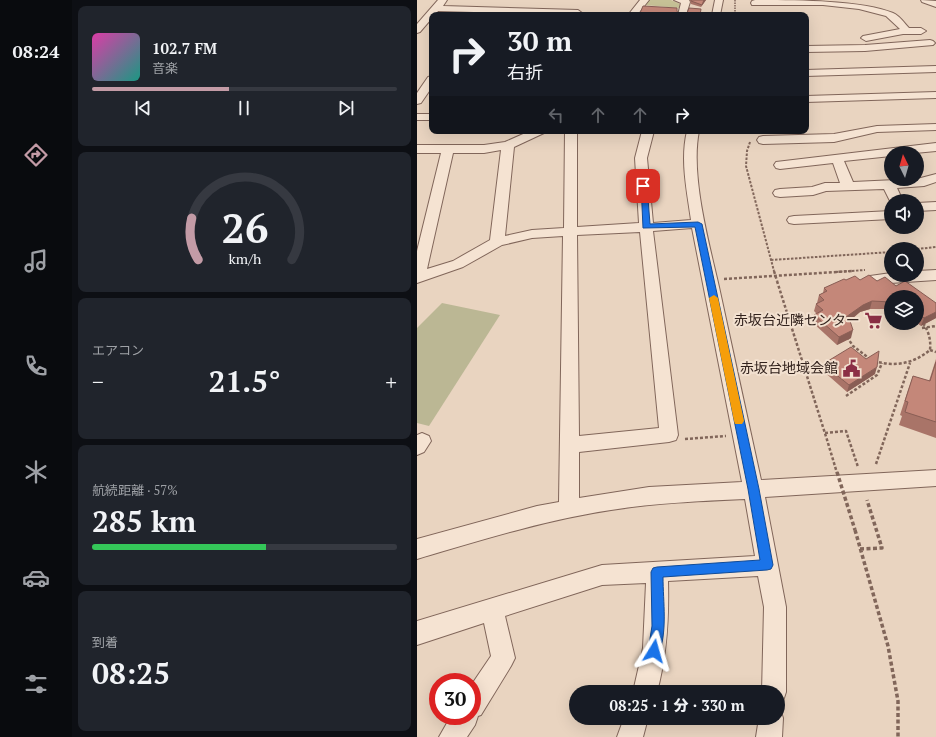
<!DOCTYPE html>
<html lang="ja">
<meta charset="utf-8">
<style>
body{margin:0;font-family:"PT Serif","Noto Sans JP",serif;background:#20242c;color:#f1f3f6;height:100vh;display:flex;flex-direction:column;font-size:15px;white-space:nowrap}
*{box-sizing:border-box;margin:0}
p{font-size:13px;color:#9ea1a6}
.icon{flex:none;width:22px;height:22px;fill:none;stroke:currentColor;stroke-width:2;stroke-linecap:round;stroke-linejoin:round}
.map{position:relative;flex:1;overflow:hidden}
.sheet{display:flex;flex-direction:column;gap:6px;padding:6px;background:#0d0f14;width:345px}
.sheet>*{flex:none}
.top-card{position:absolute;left:12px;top:12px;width:380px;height:122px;border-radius:8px;box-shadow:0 4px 16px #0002;background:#171b24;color:#f1f3f6;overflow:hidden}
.needle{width:26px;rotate:355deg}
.tools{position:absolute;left:467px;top:146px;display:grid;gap:8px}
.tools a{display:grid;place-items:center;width:40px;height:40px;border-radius:50%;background:#171b24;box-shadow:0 4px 16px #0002;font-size:20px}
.speed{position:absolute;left:12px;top:673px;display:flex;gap:8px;font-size:20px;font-weight:700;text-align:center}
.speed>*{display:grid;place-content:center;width:52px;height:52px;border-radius:50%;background:#171b24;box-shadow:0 4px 16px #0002;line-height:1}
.speed .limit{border:6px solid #d22;background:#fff;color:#111}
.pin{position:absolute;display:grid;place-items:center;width:34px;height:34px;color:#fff;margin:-17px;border-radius:8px;box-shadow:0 2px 6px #0006}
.me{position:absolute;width:44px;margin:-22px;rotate:8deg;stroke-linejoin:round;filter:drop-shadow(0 0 3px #0008)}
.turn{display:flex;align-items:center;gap:14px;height:84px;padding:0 12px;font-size:18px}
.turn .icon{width:52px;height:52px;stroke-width:2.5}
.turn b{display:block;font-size:28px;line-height:34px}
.lanes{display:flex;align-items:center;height:38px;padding:0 12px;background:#0003;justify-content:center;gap:20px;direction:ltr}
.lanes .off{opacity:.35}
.big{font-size:30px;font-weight:800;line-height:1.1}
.sheet .widget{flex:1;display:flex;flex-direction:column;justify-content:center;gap:6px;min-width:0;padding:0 14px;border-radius:8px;background:#20242c}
.sheet .dial{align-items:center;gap:0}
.dial svg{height:104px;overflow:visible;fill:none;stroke:#363941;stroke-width:7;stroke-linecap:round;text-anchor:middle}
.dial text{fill:#f1f3f6;stroke:none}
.song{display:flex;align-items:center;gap:12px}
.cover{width:48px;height:48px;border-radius:6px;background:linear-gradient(135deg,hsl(320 70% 55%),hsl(170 70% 35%))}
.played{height:4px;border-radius:2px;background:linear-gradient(90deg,#c39ba6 45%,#363941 45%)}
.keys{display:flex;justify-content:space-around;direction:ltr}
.heat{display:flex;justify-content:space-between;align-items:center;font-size:22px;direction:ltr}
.charge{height:6px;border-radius:3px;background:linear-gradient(90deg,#34c759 57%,#363941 0)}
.trip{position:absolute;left:152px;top:685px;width:216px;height:40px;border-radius:20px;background:#171b24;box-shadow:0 4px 16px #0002;font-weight:800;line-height:40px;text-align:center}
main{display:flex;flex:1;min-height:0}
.tab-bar{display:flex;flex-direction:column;width:72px;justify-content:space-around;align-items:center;background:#090b0e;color:#9ea1a6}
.tab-bar .icon{width:28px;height:28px}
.tab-bar .active{color:#c39ba6}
.tab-bar b{font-size:18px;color:#f1f3f6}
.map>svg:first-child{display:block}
.green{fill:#c6c196}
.cemetery{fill:#bbb794}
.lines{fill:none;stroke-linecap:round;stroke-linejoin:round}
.minor-casing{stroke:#81665a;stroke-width:2}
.path-far3{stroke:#81665a;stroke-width:1.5;stroke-dasharray:1.5 1;stroke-linecap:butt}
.path-far2{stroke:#81665a;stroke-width:2;stroke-dasharray:2.5 1.5;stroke-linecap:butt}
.path-far1{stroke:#81665a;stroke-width:2.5;stroke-dasharray:3 2;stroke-linecap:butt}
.path{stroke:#81665a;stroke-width:3.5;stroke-dasharray:4 2.5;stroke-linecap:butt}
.minor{fill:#f5e3d2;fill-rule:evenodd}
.path-bridge-far1{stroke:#81665a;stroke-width:2.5;stroke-dasharray:3 2;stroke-linecap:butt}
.path-bridge{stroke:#81665a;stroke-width:3.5;stroke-dasharray:4 2.5;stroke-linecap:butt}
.wall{fill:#a97468}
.shaded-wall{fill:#895e55}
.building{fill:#c48779;stroke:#895e55}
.route{fill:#1a73e8;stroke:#114b97}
.slow{fill:#f59e0b}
.labels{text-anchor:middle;stroke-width:4;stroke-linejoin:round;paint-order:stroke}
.poi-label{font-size:14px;fill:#32221d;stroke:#f2e0cf;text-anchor:end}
</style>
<main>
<nav class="tab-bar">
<b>08:24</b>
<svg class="icon active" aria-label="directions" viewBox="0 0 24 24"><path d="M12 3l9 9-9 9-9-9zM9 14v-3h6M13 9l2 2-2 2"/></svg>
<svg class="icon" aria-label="music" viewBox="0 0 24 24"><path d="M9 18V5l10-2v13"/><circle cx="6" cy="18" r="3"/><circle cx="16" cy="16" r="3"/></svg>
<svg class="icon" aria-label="phone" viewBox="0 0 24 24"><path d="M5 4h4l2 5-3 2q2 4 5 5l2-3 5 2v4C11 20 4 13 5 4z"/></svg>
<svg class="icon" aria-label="climate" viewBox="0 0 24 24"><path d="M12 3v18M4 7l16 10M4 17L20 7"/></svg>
<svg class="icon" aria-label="car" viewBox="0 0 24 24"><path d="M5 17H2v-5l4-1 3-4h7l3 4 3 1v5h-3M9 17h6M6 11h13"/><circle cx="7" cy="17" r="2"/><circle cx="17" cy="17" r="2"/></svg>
<svg class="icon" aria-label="filters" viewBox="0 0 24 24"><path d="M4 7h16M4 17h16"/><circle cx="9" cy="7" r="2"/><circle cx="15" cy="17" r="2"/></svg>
</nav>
<section class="sheet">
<div class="widget">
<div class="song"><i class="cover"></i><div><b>102.7 FM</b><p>音楽</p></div></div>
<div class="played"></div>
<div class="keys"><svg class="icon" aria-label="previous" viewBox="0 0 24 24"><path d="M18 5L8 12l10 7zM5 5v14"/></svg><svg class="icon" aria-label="pause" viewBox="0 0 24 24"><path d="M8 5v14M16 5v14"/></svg><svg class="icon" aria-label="next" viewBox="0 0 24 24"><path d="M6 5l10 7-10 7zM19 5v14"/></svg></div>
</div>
<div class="widget dial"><svg viewBox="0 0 100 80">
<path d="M14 69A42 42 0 1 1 86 69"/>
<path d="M14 69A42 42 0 0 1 9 37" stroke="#c39ba6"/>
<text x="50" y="56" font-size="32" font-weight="700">26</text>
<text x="50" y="72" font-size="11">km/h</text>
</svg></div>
<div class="widget"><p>エアコン</p>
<div class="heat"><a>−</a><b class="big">21.5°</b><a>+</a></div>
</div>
<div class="widget"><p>航続距離 · 57%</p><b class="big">285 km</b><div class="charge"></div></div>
<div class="widget"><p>到着</p><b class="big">08:25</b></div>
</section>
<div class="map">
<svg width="519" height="737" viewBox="0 0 519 737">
<rect width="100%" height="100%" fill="#e9d4c0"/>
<path class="green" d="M232 0H254L263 4 262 8 227 5Z"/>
<path class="cemetery" d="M25 303 83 315 12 426 0 423V328Z"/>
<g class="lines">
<defs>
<path id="minor" d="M21 0H30L26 6 161 10 165 13 164 15 21 11 18 15H15V18L3 32 0 33V24Z
M223 0H232L220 15H211Z
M257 0H272L273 2 269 15H261L264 3Z
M298 0H306L303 15H295Z
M338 0C374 0 445 0 476 13 483 16 487 23 492 28H504L509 31 504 34H486L449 41 444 38 446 36 483 29 469 16 442 9 406 5H335L334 3 335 1Z
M504 0 519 1V7L505 2Z
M513 40 516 41 518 43 516 45 448 51 389 52V46L448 45Z
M519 66V72L389 76V70Z
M15 76V87L4 103 0 104V93L11 77Z
M519 92V98L389 102V96Z
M0 114H15V120H0Z
M519 124V130L460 132 417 142 346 144 342 143 340 140 342 137 346 136 417 134 460 126Z
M113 131H129L127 133 97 147 88 236 115 230 147 228 148 131H160V227L222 223 218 158 225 131H237L230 158 236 223 274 220C270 191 263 160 270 131H282C273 175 292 243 302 287 316 352 330 416 344 480L519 470V486L348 497 369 607V692L366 701 361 703V692H345L347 607 341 576 251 581C252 619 250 655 240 692H216L226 648 229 583 185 585 88 616 98 658 94 666 64 715 61 716 58 725 50 737H22L34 716H55V684L74 656 67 623 0 645V621L185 565 338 556 328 499C283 501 239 503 194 510 128 520 64 540 0 559V539L120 506 142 502 146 236 115 238 85 245 46 267 0 283V251L24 153H0V145H67L88 142ZM84 150 73 240 36 261 10 269 36 153H67ZM275 228 325 482 232 487 162 498V452L252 442 259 440 261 435 236 231ZM223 232 242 428 162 436 160 235Z
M519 143V151L498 153H474V156L427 161 436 182 500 179 519 174V182L507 186 480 188 486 201H474V203L467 189 409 191 396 195 363 197 358 196 356 193 358 190 363 189 395 187 408 183H423L416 163 363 169 359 168 357 165 359 162Z
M519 202V210L500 211V203Z
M474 211V219L377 224 372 223 370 220 372 217 377 216Z
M519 270V280L458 284 453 282 451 279 453 276 474 273V275H500V271Z
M5 433 12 436 14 441 7 452 0 455V435Z
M361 708 363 709 366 718 365 737H339L342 718H361Z
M207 718H231L226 737H200Z"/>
</defs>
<use href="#minor" class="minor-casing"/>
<path class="path-far3" d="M318 0V15
M172 13 205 15"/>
<path class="path-far2" d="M333 142 330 151 329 166 357 271
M500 249 519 247
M354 260 474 252
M419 272 448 270"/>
<path class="path-far1" d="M307 279 435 271
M360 281 411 443
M505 328 519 326
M430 337 436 346 453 359
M513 350 519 352
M457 361C478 367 496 364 513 350 514 340 512 332 506 323
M429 396 460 375 465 363
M408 433 429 431 441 467
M268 439 309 436
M459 464 493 363"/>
<path class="path" d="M438 530 471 646 481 701V737
M443 549 465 548 450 500"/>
<use href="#minor" class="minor"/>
<path class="path-bridge-far1" d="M357 271 360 281
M411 443 420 473"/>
<path class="path-bridge" d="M420 472 438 530"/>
</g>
<path class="wall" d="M273 0H289L284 7 274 4Z
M429 280H443L460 281 479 286 519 303V318L504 326 500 323V297H474V309H453L443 312 433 321 434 338 420 345 396 323 397 315 400 314 397 311 399 304 400 303 402 295 406 293 407 288Z
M519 359V438L482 425 485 416 483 415 491 390 496 376 512 381Z
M406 364 458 374 430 392 405 370Z"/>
<path class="shaded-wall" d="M287 0H289L284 7 285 5Z
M455 301 453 309 443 312 427 325 429 317 446 305Z
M519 312V318L504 326 507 318Z
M436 330 434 338 420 345 422 337Z
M460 367 458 374 430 392 432 385Z"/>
<path class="building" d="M274 0H287L285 5 274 1Z
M226 6 260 8V11L261 13H270L272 8 284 9 283 15H220L221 13H223Z
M452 275 460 281 468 277 479 286 488 281 519 303V312L507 318 500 313V297H474V302L455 301 446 305 429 317 433 321 436 330 422 337 397 315 406 310 399 304 407 300 402 295 410 291 407 288 427 279 429 280 438 276 443 280Z
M434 347 449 359 462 351 460 367 432 385 406 364Z
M519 362V422L488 412 491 402 488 401 496 376 513 381Z"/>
<path class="route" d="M224 184 230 186 233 224 281 222 285 224 342 489 356 565 354 569 350 570 246 577C246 602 251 632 241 656L237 657 233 656 231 651 235 626 234 572 236 568 240 567 343 560 331 489 278 227 226 228Z"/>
<path class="slow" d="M297 295 301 298 327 421 325 424H318L317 421 292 298Z"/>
<defs>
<symbol id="supermarket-bare" viewBox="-9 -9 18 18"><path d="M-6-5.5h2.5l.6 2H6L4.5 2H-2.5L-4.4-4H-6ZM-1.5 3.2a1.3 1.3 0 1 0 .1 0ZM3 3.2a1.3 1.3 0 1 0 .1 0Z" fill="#8b2f45" stroke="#f2e0cf" stroke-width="2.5" paint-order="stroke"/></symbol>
<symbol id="civic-bare" viewBox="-9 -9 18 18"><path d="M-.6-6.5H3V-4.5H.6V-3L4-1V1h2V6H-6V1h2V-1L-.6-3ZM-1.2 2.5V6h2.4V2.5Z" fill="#8b2f45" stroke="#f2e0cf" stroke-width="2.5" paint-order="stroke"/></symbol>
</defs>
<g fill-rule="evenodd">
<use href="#supermarket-bare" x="444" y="308" width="25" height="25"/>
<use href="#civic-bare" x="422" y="356" width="25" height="25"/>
</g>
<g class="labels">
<g class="poi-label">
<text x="443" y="325">赤坂台近隣センター</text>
<text x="421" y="373">赤坂台地域会館</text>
</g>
</g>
</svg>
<div class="tools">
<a><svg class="needle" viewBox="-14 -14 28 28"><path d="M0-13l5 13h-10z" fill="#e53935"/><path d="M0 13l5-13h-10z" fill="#9ea1a6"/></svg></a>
<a><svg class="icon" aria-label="sound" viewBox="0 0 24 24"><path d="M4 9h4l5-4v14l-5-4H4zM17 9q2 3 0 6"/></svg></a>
<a><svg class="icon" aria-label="search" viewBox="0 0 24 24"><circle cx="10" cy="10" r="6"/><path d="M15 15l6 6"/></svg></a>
<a><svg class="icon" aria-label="layers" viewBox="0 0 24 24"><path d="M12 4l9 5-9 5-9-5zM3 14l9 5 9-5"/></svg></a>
</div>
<div class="speed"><div class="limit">30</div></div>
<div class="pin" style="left:226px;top:186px;background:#d93025"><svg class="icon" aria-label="arrive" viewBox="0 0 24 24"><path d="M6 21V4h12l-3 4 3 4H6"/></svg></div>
<svg class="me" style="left:237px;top:651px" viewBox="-20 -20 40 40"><path d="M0-17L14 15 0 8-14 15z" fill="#1a73e8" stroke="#fff" stroke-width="4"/></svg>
<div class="trip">08:25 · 1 分 · 330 m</div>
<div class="top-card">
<div class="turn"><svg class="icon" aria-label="right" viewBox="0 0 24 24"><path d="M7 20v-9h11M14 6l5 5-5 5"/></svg><div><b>30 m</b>右折</div></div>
<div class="lanes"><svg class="icon off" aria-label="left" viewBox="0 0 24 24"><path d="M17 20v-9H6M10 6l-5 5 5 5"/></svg><svg class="icon off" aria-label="ahead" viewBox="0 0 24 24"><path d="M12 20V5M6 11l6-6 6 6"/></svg><svg class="icon off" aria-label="ahead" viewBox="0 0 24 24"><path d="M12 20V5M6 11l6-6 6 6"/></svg><svg class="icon" aria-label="right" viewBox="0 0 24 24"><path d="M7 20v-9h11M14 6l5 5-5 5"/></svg></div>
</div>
</div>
</main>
